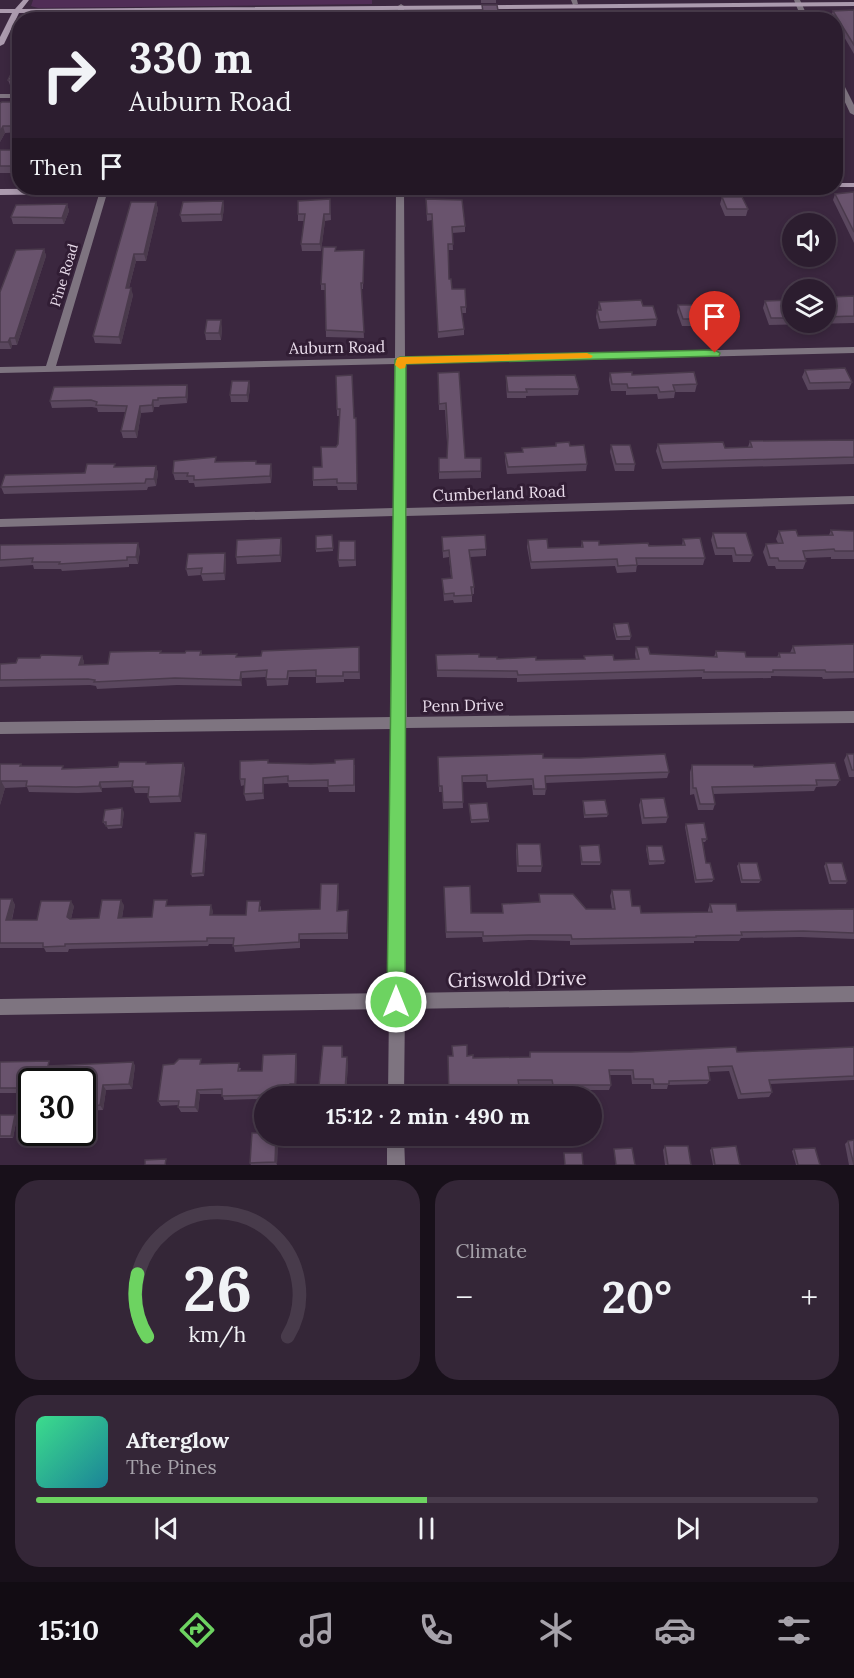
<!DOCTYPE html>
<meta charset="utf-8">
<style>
body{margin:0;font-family:Lora,serif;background:#342637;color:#f1f3f6;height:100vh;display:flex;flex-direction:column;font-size:22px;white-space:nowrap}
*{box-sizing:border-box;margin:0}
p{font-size:20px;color:#a6a2aa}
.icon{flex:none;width:33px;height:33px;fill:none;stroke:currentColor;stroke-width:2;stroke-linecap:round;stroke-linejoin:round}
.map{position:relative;height:1165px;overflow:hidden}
.side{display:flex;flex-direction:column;gap:15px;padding:15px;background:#18101a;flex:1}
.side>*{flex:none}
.banner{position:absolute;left:12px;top:12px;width:831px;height:183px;border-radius:24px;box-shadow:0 3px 9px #0003,0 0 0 2px #483b4b;background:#2c1d2f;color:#f1f3f6;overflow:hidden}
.fabs{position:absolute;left:782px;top:213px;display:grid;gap:12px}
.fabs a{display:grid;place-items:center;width:54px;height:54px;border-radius:50%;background:#2c1d2f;box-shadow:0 3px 9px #0003,0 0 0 2px #483b4b;font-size:30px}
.speed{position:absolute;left:18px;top:1068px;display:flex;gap:12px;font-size:30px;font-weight:700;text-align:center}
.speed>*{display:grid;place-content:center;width:78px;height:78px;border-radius:50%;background:#2c1d2f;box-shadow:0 3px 9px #0003,0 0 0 2px #483b4b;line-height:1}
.speed .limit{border:3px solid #111;border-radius:9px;background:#fff;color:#111}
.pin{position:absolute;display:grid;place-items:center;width:51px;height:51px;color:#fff;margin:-62px -26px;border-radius:50% 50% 50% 0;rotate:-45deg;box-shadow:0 0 6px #0007}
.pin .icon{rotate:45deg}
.me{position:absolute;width:66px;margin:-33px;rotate:0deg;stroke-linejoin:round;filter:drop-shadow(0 0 4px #0008)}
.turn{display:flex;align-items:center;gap:21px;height:126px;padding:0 18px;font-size:27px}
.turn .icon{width:78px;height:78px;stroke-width:2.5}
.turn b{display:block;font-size:42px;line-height:51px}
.then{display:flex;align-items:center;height:57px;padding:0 18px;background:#0003;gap:12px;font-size:22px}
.big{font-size:45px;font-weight:800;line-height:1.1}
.side .tile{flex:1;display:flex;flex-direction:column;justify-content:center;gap:9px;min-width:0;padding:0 21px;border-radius:24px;background:#342637}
.side .dial{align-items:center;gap:0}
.dial svg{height:156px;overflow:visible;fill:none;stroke:#483b4b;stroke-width:7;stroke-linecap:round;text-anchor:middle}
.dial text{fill:#f1f3f6;stroke:none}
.song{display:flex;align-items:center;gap:18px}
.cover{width:72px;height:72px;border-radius:9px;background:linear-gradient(135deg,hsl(150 70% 55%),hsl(190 70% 35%))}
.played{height:6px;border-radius:3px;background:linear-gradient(90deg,#6dd361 50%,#483b4b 50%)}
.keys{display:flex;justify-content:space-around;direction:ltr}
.heat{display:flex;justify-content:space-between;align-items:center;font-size:33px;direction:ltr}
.side .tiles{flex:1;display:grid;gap:15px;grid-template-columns:1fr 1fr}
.tile:last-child{grid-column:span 2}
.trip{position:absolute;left:254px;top:1086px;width:348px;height:60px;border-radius:30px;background:#2c1d2f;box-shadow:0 3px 9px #0003,0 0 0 2px #483b4b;font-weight:800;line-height:60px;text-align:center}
.dock{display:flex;height:96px;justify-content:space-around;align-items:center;background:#120c13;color:#a6a2aa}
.dock .icon{width:42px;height:42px}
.dock .on{color:#6dd361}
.dock b{font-size:27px;color:#f1f3f6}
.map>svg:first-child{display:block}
.green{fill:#502d56}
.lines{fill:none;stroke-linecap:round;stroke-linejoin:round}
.street{fill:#7e7480;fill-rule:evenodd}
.secondary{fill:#ab9aae;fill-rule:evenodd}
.wall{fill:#5a475e}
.shaded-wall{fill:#4a3a4c}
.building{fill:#69536d;stroke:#4a3a4c;stroke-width:1.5}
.route{fill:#6dd361;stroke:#47893f;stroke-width:1.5}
.slow{fill:#f59e0b}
.labels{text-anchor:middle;stroke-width:6;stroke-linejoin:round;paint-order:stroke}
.far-street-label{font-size:14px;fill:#eaddec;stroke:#311d34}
.street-label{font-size:16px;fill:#eaddec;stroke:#311d34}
.near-street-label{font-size:20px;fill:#eaddec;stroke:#311d34}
</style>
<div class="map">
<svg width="854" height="1165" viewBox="0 0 854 1165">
<rect width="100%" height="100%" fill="#3b273f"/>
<path class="green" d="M33 0H372V4L38 8 31 6Z"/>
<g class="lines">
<path class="street" d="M571 0H577L578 4 573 5Z
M794 0H800L809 20H802Z
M401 4 404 6V20H398V6Z
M836 75 840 77 854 105V115L850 113 836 83Z
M0 94H20V98H0Z
M101 188 108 190 56 366 395 358 396 188H404L405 357 854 347V353L405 364 406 508 854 496V504L406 516 407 717 854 711V723L406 728 405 993 854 986V1002L405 1009 404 1096H388L389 1009 0 1015V999L389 993 393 729 0 734V722L393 717 394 516 0 527V519L394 508 395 364 0 373V367L46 366Z
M387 1136H404L405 1165H387Z"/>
<path class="secondary" d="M23 0H29L22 9 854 2V6L19 13 4 44 0 46V37L12 13H0V9H15Z
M836 183H854V187H836Z
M157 188H320L316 191 0 195V189Z"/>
</g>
<path class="wall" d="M481 0H496V3H481Z
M854 10V54L836 23V20H833L831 16 833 11Z
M718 11 781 20H699L700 14H717Z
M20 56V86L10 85 8 80Z
M20 102V132L5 133 0 142V103Z
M836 134 844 150 842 156H836Z
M20 147V173H0V150H19Z
M854 192V243L833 200 835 194Z
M722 197 748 209 746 216H725L720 204Z
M330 199 331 220 325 221 321 251H302L301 244 304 221H298V214Z
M426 199 465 226V232L452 233 453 250H448L449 279 452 289 466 307V313H462L464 329V335L438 338 432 220 427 221Z
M223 201 224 208 222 221 182 222 180 215Z
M156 202 158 209 146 261H136L129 288 133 295 121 344 95 343 93 336Z
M67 204 69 211 64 224H13L11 217Z
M44 249 46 256 17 345H12L11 349H0V292Z
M364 250 363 289H361L364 338 326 337 325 290H321V284L336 251Z
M854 296V323L769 325 763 308 765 301 792 303V322H825V305H830L829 304 831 297Z
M599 302 643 306 657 319 656 326 599 329 596 317 597 310H598Z
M678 305 698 319 697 326H682L677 312Z
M222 327 221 340H206L205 333Z
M805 370 852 382 849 389 808 390 802 377Z
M610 373 632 375 697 384 695 392H675L674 398 658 399 657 394 626 395V391H611L609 380Z
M352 375 357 490H338L337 486H313V480L338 444 340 416H337L336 376Z
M506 376 579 389 578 395 526 396V398H507L506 383Z
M438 379 465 458 481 471V478L439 479V458H447V443L445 410H439Z
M249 381 250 388 248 402H231L230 395Z
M187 385 188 392 187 403 160 405 159 407H154L153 412 141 413 137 438H123L121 431 126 412H98L97 408 92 407 52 408 50 401Z
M854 440V464L662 469 656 451 658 444 725 448 748 447 750 441Z
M556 443 570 446 587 464 586 471 507 474 505 460V453L522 452V448L555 446Z
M611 445 635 464 634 471H615L610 452Z
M217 462 257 464 272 471 271 483 195 487 194 483H189L188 480H175L173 473Z
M156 466 158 473 156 486 148 487 147 490 4 494 1 487 116 467Z
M831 530 854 531V559H831V557L806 558V561L803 569H776L775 566H768L763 552 766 544 778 543 776 539 779 531 798 536 829 535Z
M713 533 753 555 750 562H733L732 555H715L711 540Z
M332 535 333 551 316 552V549Z
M442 537 486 549V556L470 557 474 587V594H472V602L454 603 453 600 444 601 442 579 451 578 449 557 443 558Z
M683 539 705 558 703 565H637L636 572 617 573 615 566 531 569 527 547 528 540 548 548 581 547 582 541 599 545H682Z
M355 541 356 566 339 567 338 560Z
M0 545 140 550 138 564H129V567L62 571 61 569H34L33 565 0 567Z
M282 545 281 562 237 564 236 557Z
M226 559 225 580 203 581 201 575 188 576 186 569Z
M614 624 631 636 630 640H616L613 628Z
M854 644V678L823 679 822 677 771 676V678L702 679V677L517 682V678L437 677 436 655 536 660 584 659V656L614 660H636L635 654 636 647 650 654 714 657 716 651 746 657H777L779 653H790L793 646Z
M359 647 360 679H344V682L316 683V677H289L288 685 267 686 266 677 242 678V686L177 685 97 689 96 686 90 685 0 687V664L16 663 40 658 82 656 84 662 83 665 108 664 161 651V653H185L201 651 202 655 237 654V657L261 656Z
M847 754H854V777H849L844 760Z
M438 757 543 758 669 772 667 778 546 783V789L545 795H533L532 785 487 788 486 782H462L463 808 443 809 442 792H439Z
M183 763 185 769 181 802 150 803 148 797V793H135L133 787 102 788V792L78 793 29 792 27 787 5 788 0 805V764H21L22 766 64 769Z
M269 763 355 765V792H329L328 787H289L288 783 264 784V799L246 801 244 794 245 785 241 786 240 779Z
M692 765 754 767 840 780 836 786 816 787 814 791 713 794 715 804 713 810H698L694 794 690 795V772Z
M641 799 668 817 666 823 642 824 639 805Z
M583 801 608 814 607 817 584 818 583 804Z
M469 804 489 819V822L471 823Z
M124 812 122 828 108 829 106 825H105L103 822Z
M686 824 707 839 705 842H703L706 863 714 879 712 882 695 883 685 827Z
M206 834 207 838 204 876 192 877 191 874Z
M517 844 542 866 541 872H517L516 850Z
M580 846 601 862 600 865H581L580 849Z
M647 846 665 861 664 864 649 865 646 849Z
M739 863 761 880 759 883H741L737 866Z
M826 863 847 881 846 884H829L824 866Z
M339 890 338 910 348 916V939H300V948L235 952 233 944H209L208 946 69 949 68 952H46L44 948H0V899H12L15 905 12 920H37L74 906 71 919 99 918 124 905 122 918 152 917 169 906 213 911 212 915H246L261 906V911L320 909Z
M612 890 641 913 708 912V910L710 904 737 911 854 909V939L800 937 741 938 739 941H694V943L570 945V941L529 940 483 942 482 937 446 938 444 893 471 913H502V904L539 902V894L586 909H612L610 896Z
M342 1046 343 1057 348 1062 346 1096H318Z
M452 1046 467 1056 473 1058 529 1057 530 1052H737L854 1047V1080L770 1084 772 1092 769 1097 738 1099 729 1071 709 1072 710 1080 707 1084 668 1085 667 1089H651V1084H632L631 1075H610L611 1085 609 1090H552L551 1085H519L518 1091H475L452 1056Z
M297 1059 296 1089H291L264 1096V1103H262L260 1099 224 1100 222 1094H200L198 1112H181L178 1107 179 1105 161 1106 158 1101 203 1064 241 1068 240 1071H262Z
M0 1062 52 1066 133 1062 135 1066 132 1089 106 1090 103 1110 82 1111V1082H32V1099H22L18 1095V1093H0Z
M0 1115H15L17 1117 13 1138H0Z
M264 1136H278L277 1165H251L250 1163Z
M848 1141 854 1165H849L845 1144Z
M665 1146 691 1165H665L663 1150Z
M712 1148 740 1165H713L710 1150Z
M794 1149 820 1165H796L792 1151Z"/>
<path class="shaded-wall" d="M499 16V20H484Z
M3 126 5 133 0 142V132Z
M223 201 224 208 222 221 221 214Z
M156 202 158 209 146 261 144 254Z
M67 204 69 211 64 224 62 218Z
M324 214 325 221 321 251 320 244Z
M44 249 46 256 17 345 15 338Z
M134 254 136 261 127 295 126 288Z
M131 288 133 295 121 344 119 337Z
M221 320 222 327 221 340 219 333Z
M10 338 12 345 11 349 8 342Z
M249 381 250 388 248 402 247 395Z
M187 385 188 392 187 403 186 397Z
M153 400 154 407 153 412 152 405Z
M140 406 141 413 137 438 135 431Z
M271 464 272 471 271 483 270 476Z
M156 466 158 473 156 486 154 479Z
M281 538 282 545 281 562 280 555Z
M138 543 140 550 138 564 136 557Z
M225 553 226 559 225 580 224 573Z
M82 656 84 662 82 672 79 665Z
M241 672 242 678V686L240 680Z
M183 763 185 769 181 802 179 796Z
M263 778 264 784V799L263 793Z
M1 781 5 788 0 805V787Z
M100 782 102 788V792L99 786Z
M122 808 124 812 122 828 121 825Z
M206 834 207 838 204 876 203 873Z
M338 884 339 890 337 916V911Z
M12 899 15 905 10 926 6 920Z
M121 900 124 905 121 923 118 918Z
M71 901 74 906 70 923 67 917Z
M211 905 213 911 211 921 210 915Z
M296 1054 297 1059 296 1089 295 1084Z
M347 1057 348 1062 346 1096 345 1092Z
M133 1062 135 1066 132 1089 129 1084Z
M103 1085 106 1090 103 1110 100 1105Z
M197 1090 200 1094 198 1112 195 1107Z
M15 1115 17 1117 13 1138 11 1136Z
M276 1136 278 1137 277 1165 275 1162Z"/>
<path class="building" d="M482 5H497L499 16 484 19Z
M854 10V45L833 11Z
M718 11 777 12 781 20H710L700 14H718Z
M584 13H601L603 20H586Z
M423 14H440L441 16H457V20H424Z
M196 16H267L266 20H254V18L251 20H196Z
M38 17H117V20H37Z
M20 56V80H8Z
M2 102H20V126H3L0 132V103Z
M836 134 844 150H836Z
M20 147V166H0V150H19Z
M854 192V232L835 194Z
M722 197H742L748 209H727Z
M330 199V214H324L320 244H301L305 214H298V201Z
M426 199 462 200 465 226 452 227 453 244H448L449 279H451L452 289H465L466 307H461L464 329 438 332 432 214H427Z
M223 201 221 214 180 215 183 202Z
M131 202H156L144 254H134L126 288H131L119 337 93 336Z
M67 204 62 218 11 217 16 205Z
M323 247H336L335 251 364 250 363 283H361L364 332 326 330 325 284H321Z
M44 249 15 338H10L8 342H0V292L16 250Z
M854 296V316L825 317V305H835L831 297Z
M641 300 643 306H653L657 319 600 322 597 310H601L599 302Z
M791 300 792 303V318H771L765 301Z
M678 305H693L698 319H683Z
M207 320H221L219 333H205Z
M845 368 852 382 810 383 805 370Z
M459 372 465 458H481V471L439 472V458H447L448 436 446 403 439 404 438 373Z
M632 372V375L694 372 697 384 673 385 675 391 660 392 658 387 628 388 627 384H612L610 373Z
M352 375 354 418H356L357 483H337V479L313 480V467H322L321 447H336L338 444 340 409H337L336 376Z
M575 375 579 389H526L527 392H508L506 376Z
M232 381H249L247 395H230Z
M187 385 186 397 158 398V400H153L152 405 140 406 135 431H121L127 406 96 405 97 402 91 400 50 401 54 387Z
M854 440V457L663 462 658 444 723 442 725 448 752 447 750 441Z
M569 442 570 446 584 445 587 464 508 467 505 453 523 452 522 448 556 446V443Z
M611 445H630L635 464H616Z
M216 457 215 462 256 461V464H271L270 476 194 480V476H187L188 473H173L174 461Z
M87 464H115L114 467 156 466 154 479H146L145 483 1 487 5 475 85 473Z
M796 530 798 536 833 535 831 530 854 531V551H835L834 549 803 551 806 561H779L778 558H770L766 544 783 543 779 531Z
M713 533H746L753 555H736L734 548H717Z
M332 535 333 548 316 549V536Z
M485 535 486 549 469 550 474 587H471L472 595 454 596V593L444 594 442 579 452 578 449 550 443 551 442 537Z
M281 538 280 555 236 557 237 540Z
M700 538 705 558H636L637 565 618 566 617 559 531 562 528 540 547 539 548 548 583 547 582 541H599V545L648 543 649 546 685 545 683 539Z
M339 541H355V560H338Z
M138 543 136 557H127V560L59 564 60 562H32L33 558 0 560V545Z
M225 553 224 573 201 574 202 568 186 569 188 554Z
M628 623 631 636 617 637 614 624Z
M854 644V672H826L825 670H773V672H704V670L518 675 517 671 437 670 436 655 479 654V657H497V659L536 657V660L585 659 584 656 613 655 614 660 639 659 636 647H648L650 654 717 657 716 651 745 652 746 657H780L779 653H795L793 646Z
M359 647V672H343V676H316V670L288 671 287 679H266L267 670 241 672 240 680 175 678 94 682 95 680 88 679 0 680V664L16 663 18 658H40L41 655 82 656 79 665 108 664 110 652 161 651 160 653H185L186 651H201L200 655 237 654 236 657 261 656 262 651Z
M543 754V758H580L665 754 669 772 545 776 546 789H534L533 779 487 781V775L462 776 463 802H443L442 786H439L438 757Z
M847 754H854V770H852Z
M354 759V785L328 786V780L288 781V776L263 778V793L244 794 245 779H240V761L268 760V763L311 764 335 763V760Z
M119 762H146V764L183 763 179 796 148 797 149 787H132L133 781 100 782 99 786 76 787 26 786 27 781H1L0 787V764H21L20 766H63L62 769 118 767Z
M835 763 840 780H816L817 785 712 787 715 804H700L696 788H693L692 765H753L754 767Z
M664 798 668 817 644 818 641 799Z
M605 800 608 814 585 815 583 801Z
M487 803 489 819 471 820 469 804Z
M122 808 121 825 106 826V822H103L105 810Z
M704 823 707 839H702L706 863H710L714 879 696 880 686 824Z
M195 833 206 834 203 873 191 874Z
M517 844H540L542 866H518Z
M599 845 601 862H582L580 846Z
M647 846H662L665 861H649Z
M739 863H757L761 880H742Z
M826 863H842L847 881H831Z
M321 884H338L337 911 348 910 347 933 299 934V942L233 946 234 938H207V941L65 944V946L43 947V943H0V899H12L6 920H37L41 901H71L67 917 70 919 99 918 102 900H121L118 918 152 917 154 900H167L166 906 211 905 210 915H246L247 901H260L259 911 320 909Z
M470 886 471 913H503L502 904 540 902 539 894H573L586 909H615L612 890H630L632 906H640L641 913 712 912 710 904H736L737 911 854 909V933L803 931 741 932 742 935 696 936V937L572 939 571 935H529L483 936V932H446L444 887Z
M467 1045V1056L473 1055V1058L530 1057V1052H631L736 1047 737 1052 854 1047V1076L769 1080 772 1092 741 1094 732 1066 708 1067 710 1080 669 1081V1084H654L653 1079H634L633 1070H609L611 1085H553L552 1080H518L519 1086H475V1096H449L448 1056H453L452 1046Z
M323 1046H342V1057H347L345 1092 337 1091V1096H318Z
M296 1054 295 1084H290L289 1096H264V1099H260L261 1095 222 1096V1089L197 1090 195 1107H178L179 1101H158L163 1065 174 1064 179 1059H201L200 1064 239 1063 238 1071H262L263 1055Z
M49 1061 48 1066 133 1062 129 1084 103 1085 100 1105 82 1106V1082H32V1094L18 1095 19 1088H0V1062Z
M0 1115H15L11 1136H0Z
M252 1133H264V1136H276L275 1162 250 1163Z
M854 1140V1165L848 1141Z
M665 1146H688L691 1165H668Z
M736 1146 740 1165H715L712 1148Z
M632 1148 635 1165H616L614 1149Z
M815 1148 820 1165H798L794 1149Z
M564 1153H582L583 1165H565Z
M166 1159 165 1165H145V1160Z"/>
<path class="route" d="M715 350 720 353 719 356 406 364 405 1002 403 1009 396 1011 390 1009 387 1002 395 360 400 357Z"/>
<path class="slow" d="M587 353 593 356 591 358 406 364 405 368 400 369 395 365 397 358 400 357Z"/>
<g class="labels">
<g class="far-street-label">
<text transform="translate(64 275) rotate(-73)" y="5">Pine Road</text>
</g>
<g class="street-label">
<text transform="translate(337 347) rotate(-1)" y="6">Auburn Road</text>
<text transform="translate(499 493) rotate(-2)" y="6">Cumberland Road</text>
<text transform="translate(463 705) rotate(-1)" y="6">Penn Drive</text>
</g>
<g class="near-street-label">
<text transform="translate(517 979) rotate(-1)" y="7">Griswold Drive</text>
</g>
</g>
</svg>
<div class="fabs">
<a><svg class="icon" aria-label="sound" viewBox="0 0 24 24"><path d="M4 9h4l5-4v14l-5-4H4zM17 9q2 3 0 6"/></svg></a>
<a><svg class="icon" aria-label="layers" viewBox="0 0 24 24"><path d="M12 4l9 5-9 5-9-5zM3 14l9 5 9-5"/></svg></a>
</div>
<div class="speed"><div class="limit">30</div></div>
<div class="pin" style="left:715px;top:353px;background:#d93025"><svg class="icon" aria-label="arrive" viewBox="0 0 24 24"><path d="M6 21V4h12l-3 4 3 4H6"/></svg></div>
<svg class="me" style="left:396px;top:1002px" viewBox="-20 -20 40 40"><circle r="17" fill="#6dd361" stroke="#fff" stroke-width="3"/><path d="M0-11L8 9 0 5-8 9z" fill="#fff"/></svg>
<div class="trip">15:12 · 2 min · 490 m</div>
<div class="banner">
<div class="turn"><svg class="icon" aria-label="right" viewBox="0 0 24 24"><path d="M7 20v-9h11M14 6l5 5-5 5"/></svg><div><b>330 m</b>Auburn Road</div></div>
<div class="then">Then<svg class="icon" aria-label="arrive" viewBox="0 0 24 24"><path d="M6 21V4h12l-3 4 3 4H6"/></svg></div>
</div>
</div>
<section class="side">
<div class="tiles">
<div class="tile dial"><svg viewBox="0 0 100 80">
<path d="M14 69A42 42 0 1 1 86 69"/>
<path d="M14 69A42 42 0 0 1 9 37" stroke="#6dd361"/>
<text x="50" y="56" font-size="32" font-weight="700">26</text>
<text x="50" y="72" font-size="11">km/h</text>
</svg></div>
<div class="tile"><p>Climate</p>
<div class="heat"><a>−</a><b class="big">20°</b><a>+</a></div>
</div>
<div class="tile">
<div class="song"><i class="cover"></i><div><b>Afterglow</b><p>The Pines</p></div></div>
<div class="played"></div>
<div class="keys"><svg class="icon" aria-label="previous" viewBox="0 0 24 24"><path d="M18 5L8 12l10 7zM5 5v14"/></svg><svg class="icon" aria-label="pause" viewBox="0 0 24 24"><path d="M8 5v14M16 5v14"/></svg><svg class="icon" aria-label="next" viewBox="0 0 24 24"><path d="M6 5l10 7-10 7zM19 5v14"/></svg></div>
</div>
</div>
</section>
<nav class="dock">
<b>15:10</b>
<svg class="icon on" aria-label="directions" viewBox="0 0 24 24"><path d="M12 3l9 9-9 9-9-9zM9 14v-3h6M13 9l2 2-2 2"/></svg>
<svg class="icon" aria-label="music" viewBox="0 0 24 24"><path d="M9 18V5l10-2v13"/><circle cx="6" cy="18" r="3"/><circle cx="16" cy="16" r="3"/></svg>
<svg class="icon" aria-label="phone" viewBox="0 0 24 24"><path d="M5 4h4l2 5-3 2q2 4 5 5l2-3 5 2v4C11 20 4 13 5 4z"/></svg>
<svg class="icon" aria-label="climate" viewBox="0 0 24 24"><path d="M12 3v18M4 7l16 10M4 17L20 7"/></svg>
<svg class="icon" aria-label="car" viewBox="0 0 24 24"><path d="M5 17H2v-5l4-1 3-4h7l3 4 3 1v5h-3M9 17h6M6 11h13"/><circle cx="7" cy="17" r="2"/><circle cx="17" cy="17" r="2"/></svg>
<svg class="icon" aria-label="filters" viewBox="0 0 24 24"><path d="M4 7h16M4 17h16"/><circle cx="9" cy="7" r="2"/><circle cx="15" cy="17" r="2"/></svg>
</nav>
